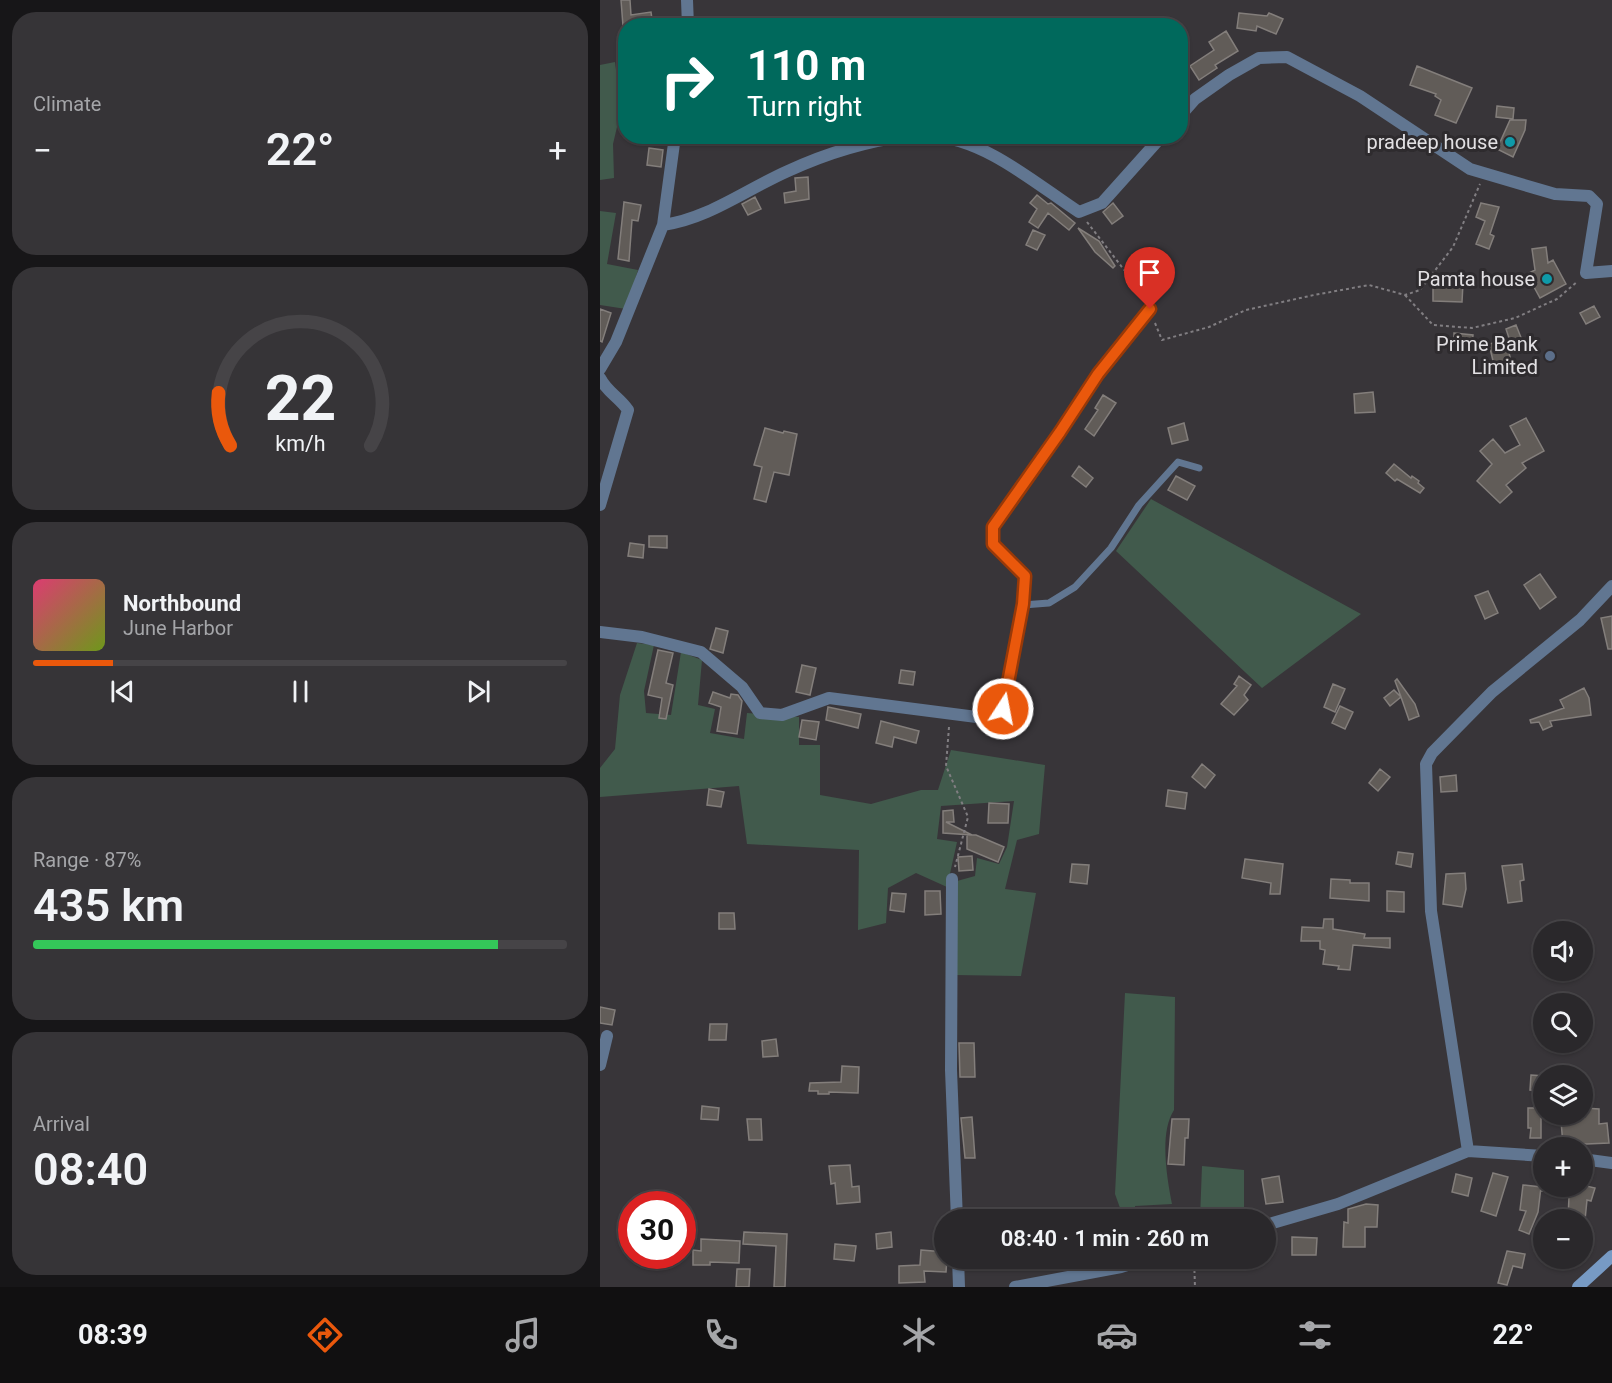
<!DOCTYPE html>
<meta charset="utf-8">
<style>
body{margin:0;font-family:Roboto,sans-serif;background:#363437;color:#f1f3f6;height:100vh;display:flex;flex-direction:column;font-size:22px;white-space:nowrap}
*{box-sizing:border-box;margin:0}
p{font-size:20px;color:#a5a6a9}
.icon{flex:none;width:33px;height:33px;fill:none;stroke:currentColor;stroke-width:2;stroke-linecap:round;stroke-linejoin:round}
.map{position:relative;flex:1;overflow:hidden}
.drawer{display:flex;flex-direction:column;gap:12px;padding:12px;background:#171618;width:600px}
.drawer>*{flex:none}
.guide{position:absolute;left:18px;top:18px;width:570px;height:126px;border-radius:24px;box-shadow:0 2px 4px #0004,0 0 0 2px #464447;background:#00695c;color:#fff;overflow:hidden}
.fabs{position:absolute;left:933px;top:921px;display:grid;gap:12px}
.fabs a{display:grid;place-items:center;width:60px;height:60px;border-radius:50%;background:#2a282b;box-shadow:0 2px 4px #0004,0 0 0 2px #464447;font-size:30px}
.speed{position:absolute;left:18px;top:1191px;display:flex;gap:12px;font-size:30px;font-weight:700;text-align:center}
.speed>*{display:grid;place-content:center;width:78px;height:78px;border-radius:50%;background:#2a282b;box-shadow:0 2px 4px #0004,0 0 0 2px #464447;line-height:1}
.speed .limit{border:9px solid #d22;background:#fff;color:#111}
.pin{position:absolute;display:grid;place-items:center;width:51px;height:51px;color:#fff;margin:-62px -26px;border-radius:50% 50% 50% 0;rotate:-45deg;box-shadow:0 0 6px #0007}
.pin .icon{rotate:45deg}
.me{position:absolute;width:66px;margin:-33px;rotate:11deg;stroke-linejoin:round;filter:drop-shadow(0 0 4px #0008)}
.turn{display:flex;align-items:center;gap:21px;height:126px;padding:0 30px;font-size:27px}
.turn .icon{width:78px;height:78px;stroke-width:2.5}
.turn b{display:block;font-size:42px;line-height:51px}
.big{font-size:45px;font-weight:600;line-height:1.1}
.drawer .card{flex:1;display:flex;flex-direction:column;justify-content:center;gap:9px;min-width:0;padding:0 21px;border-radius:24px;background:#363437}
.drawer .dial{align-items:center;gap:0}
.dial svg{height:156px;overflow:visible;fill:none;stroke:#464447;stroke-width:7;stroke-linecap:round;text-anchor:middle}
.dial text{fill:#f1f3f6;stroke:none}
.song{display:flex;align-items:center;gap:18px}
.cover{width:72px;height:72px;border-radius:9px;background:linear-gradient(135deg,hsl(340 70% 55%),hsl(80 70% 35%))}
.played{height:6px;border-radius:3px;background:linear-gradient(90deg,#ea580c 15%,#464447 15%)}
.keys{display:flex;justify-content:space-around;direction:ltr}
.heat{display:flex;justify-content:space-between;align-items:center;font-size:33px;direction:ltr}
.charge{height:9px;border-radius:4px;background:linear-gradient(90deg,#34c759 87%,#464447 0)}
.trip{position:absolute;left:334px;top:1209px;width:342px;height:60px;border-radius:30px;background:#2a282b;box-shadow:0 2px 4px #0004,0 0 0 2px #464447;font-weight:600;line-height:60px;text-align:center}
.tab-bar{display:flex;height:96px;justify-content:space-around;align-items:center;background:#111011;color:#a5a6a9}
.tab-bar .icon{width:42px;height:42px}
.tab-bar .selected{color:#ea580c}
.tab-bar b{font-size:27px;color:#f1f3f6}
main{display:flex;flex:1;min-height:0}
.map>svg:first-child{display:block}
.green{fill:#415a4c}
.building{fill:#615c58;stroke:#837e7b;stroke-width:1.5}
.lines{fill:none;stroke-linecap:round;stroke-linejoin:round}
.path{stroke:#817e82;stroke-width:2;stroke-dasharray:3 3;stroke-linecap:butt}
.lane{stroke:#617691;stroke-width:7}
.street{stroke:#617691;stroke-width:12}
.secondary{stroke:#779ac4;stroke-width:12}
.route-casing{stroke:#983908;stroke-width:15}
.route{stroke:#ea580c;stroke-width:10}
.culture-dot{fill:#0f9aa8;stroke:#2e2b2e;stroke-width:2}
.service-dot{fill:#5c6f8a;stroke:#2e2b2e;stroke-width:2}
.labels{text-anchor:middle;stroke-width:6;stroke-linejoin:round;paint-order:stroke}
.poi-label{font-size:20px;fill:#e2e0e3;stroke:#2e2b2e;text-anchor:end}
</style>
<main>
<section class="drawer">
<div class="card"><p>Climate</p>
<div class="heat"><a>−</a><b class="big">22°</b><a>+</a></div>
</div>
<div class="card dial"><svg viewBox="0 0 100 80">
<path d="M14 69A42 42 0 1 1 86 69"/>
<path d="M14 69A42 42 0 0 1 8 42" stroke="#ea580c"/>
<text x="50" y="56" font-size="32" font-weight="700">22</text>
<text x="50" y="72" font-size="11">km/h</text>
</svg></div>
<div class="card">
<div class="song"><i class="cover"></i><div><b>Northbound</b><p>June Harbor</p></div></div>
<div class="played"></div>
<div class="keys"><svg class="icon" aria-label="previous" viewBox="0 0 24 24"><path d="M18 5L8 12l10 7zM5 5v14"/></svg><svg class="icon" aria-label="pause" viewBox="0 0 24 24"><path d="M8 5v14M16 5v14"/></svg><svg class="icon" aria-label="next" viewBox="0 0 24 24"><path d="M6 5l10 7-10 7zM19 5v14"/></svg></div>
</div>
<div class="card"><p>Range · 87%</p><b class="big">435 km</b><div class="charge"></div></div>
<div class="card"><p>Arrival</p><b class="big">08:40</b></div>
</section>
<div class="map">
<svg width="1012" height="1287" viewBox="0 0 1012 1287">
<rect width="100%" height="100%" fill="#383539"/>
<path class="green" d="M15 62 21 110 13 144 14 178 0 180V65Z
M0 211 16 213 7 264 38 270 26 309 0 305Z
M551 499 761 614 662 688 516 551Z
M37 643 54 645 44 691 46 713 71 715 81 652 102 660 98 705 115 709 110 733 144 739 147 713 199 717V745H220V795L271 804 321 790H338L351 750 445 765 439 834 417 840 405 889 436 893 421 976 354 975 357 881 375 876 377 858 399 864 407 847 414 801 341 806 337 839 357 842 347 887 316 873 288 888 286 923 258 930 259 850 147 844 139 786 0 797V768L15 749 20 695Z
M525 993 575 997 574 1110C559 1133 567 1178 572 1204L535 1206V1220L524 1219 515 1194Z
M602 1166 644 1170V1219H600Z"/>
<path class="building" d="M21 0H30L31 15 51 12 53 26H23Z
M639 13 667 16 669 13 683 19 676 34 657 26 656 31 637 28Z
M626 31 638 51 615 65 617 68 599 80 590 66 614 50 609 42Z
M817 66 872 88 856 123 835 115 841 100 835 96 836 94 810 85Z
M897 106 914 108 913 119 896 117Z
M910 120H926L925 130 913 157 897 149Z
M49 148 63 150 61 167 47 165Z
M208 177 209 199 185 203 184 193 196 191 195 178Z
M437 195 448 204 451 203 475 223 469 230 448 213 438 228 429 222 437 209 430 203Z
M155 197 161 209 148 215 142 204Z
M24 202 41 205 38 221 32 220 29 261 18 259Z
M513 203 523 216 512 224 503 212Z
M881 203 899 207 890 234 894 236 889 249 876 244 885 221 876 217Z
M478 228 499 241 515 266 513 268 495 252Z
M433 230 445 235 437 250 426 245Z
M946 247 948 263 953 260 966 284 940 298 927 274 935 270 932 249Z
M843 282 863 283 862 302 833 301V286H843Z
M994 306 1000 317 986 324 980 313Z
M0 309 11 313 2 342 0 341Z
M916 325 922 340 911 344 906 329Z
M854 333 873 335 872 347 854 346Z
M906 340 911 361 894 365 889 344Z
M773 392 775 412 755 413 754 394Z
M503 395 516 403 494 436 485 429 498 410 495 408Z
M926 418 944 451 922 463 926 468 906 485 912 492 900 503 877 481 892 464 880 451 893 439 905 453 920 445 910 426Z
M584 423 588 440 572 444 568 428Z
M165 428 183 433 184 431 197 434 189 475 174 472 166 502 154 499 162 467 154 465Z
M794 464 811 478 812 476 819 481 818 483 824 488 820 493 797 479 795 481 786 473Z
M479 466 493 478 486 487 472 476Z
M576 476 595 486 587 500 568 490Z
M49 536H67V548L49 547Z
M30 543 44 545 43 558 28 556Z
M940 574 956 597 940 609 924 585Z
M888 591 898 613 885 619 875 596Z
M1012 616V649H1008L1001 618Z
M116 628 128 631 123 653 110 649Z
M58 650 73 653 66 683 73 685 66 719 59 718 62 698 48 695Z
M202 665 216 668 210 695 196 692Z
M301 670 315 672 313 685 299 683Z
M639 676 651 685 644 695 648 700 634 715 621 704 637 686 634 684Z
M797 679 815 704 819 716 809 720 801 697 790 706 784 698 794 690 801 697 795 681Z
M733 684 745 689 735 712 724 707Z
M984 688 989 698 991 715 950 721 952 726 943 730 939 722 931 723 930 720 964 708 960 700Z
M113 692 130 698 131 694 138 695 142 701 137 734 117 731 121 707 109 703Z
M740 706 753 712 745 729 732 723Z
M228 707 261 714 258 728 226 720Z
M202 720 219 722 216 740 199 737Z
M281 721 319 731 316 743 294 737 292 747 276 743Z
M602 764 615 775 605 788 592 777Z
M780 769 790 777 778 791 769 783Z
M856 775 857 791 841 792 840 777Z
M109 789 124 792 121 807 107 805Z
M568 790 587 793 585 809 566 806Z
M389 803 409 804 408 823H388Z
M353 810 354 822H346L372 835 343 833V811Z
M367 835H376L404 847 398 862 367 849Z
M798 852 813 854 811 867 796 864Z
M372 856 373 870 359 871 358 857Z
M645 859 683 864 680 894H670L671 883 642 878Z
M472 864 489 865 487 884 470 882Z
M922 864 924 880 920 881 922 901 908 903 902 866Z
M865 873 866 889 862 907 843 904 846 874Z
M731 879 750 880V883H769V901L730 898Z
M325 891H340L341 914 325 915Z
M787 891 804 892V912L787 911Z
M292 893 306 894 304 912 290 910Z
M119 913H134L135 929H119Z
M724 919H733V929L765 934 764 938H790V948L753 945 750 970 738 969 739 966 723 964 725 950 720 949V941H701L702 927 723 928Z
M0 1007 15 1010 12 1025 0 1023Z
M110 1024H127L126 1040H109Z
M176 1039 178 1056 163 1057 162 1041Z
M359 1043H374L375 1077H360Z
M242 1066 259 1067 258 1093 229 1092V1094H218V1091H209L210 1083 241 1082Z
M931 1075 944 1076V1091L930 1090Z
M935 1103H941V1138H930L931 1128H928V1108H934Z
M102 1106 119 1108 118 1120 101 1119Z
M984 1108 999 1109V1124L1007 1123 1009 1143 963 1145 961 1121 984 1118Z
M372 1117 375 1158H365L361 1118Z
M147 1119H161L162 1140H149Z
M572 1119H589L588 1138H585L584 1165 568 1164Z
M250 1165 252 1187 259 1186 260 1202 237 1204 235 1183 231 1184 229 1166Z
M893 1173 908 1177 896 1216 881 1211Z
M856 1174 872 1178 868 1196 852 1192Z
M679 1176 683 1202 666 1204 662 1179Z
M923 1185 941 1187 938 1212 929 1234 919 1230 926 1211 920 1210Z
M982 1185 995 1188 991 1201 987 1200 985 1220H968L969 1196 942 1191 943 1186Z
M766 1204 778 1205 777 1227H765V1247H743L744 1222 748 1223V1209Z
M561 1208 562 1220H537V1209Z
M144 1232 187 1234 185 1287H174L176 1246 143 1244Z
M291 1232 292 1247 277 1249 276 1234Z
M692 1237 717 1238 716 1255H692Z
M101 1239 140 1241 139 1263 110 1262V1265H93V1250L101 1251Z
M235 1244 256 1246 254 1261 234 1259Z
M321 1250 345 1252V1258H347L346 1272 324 1271 325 1282 299 1283V1266L320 1265Z
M907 1251 925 1254 922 1268 913 1266 907 1285 898 1283Z
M137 1269H150L149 1287H136Z"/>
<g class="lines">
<path class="path" d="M487 222 525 271 544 299
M805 295 833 325 872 328 915 318 957 299 978 281
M555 323 562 340 609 327 646 310 714 295 769 285 805 295 820 290 853 247 880 184
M349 727 346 766 368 817 355 867
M594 1258 595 1287"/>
<path class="lane" d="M423 605 449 603 475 587 511 548 539 505 578 462 599 468"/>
<path class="street" d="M87 0 88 26
M580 116 595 99 629 75 659 58 687 57 760 96 870 169 955 194 989 196 997 204 986 273 1012 271
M332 136C385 139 436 184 479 212L502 203 562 136
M63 225 75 136
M0 369 16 342 63 225C108 219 147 189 188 171 225 154 267 141 307 136
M0 378C7 392 19 397 28 410L0 505
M0 632 42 637 101 652 142 687 160 713 182 715 229 698 392 719 403 709 423 605 425 576 393 544V527L460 431 498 374 550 309
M352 879 351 1070 357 1220
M0 1065 7 1036
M868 1151 831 911 826 764 832 753 892 692 980 620 1012 586
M982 1159 1012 1163
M666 1225 738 1204 868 1151 944 1156
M358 1258 359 1287
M415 1287 521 1267 550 1258"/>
<path class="secondary" d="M978 1287 1012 1256"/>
</g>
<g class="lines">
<defs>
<path id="route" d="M403 709 423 604 425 576 393 544V527L460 432 498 374 550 309"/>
</defs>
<use href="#route" class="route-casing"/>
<use href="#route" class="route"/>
</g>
<g class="culture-dot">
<circle cx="910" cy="142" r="6"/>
<circle cx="947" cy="279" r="6"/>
</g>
<circle class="service-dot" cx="950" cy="356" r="6"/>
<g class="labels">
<g class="poi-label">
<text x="898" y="149">pradeep house</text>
<text x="935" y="286">Pamta house</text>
<text x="938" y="351">Prime Bank<tspan x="938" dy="23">Limited</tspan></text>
</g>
</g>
</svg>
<div class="fabs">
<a><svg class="icon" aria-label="sound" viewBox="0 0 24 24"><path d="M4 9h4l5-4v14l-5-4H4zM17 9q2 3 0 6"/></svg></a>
<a><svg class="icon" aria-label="search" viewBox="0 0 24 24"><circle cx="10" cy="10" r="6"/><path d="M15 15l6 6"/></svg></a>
<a><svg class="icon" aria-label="layers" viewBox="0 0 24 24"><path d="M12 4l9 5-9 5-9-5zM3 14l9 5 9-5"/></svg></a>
<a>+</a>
<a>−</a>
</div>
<div class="speed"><div class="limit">30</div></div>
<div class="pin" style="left:550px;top:309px;background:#d93025"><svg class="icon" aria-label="arrive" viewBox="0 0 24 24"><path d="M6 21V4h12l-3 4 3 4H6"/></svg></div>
<svg class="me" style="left:403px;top:709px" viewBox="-20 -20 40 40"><circle r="17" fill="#ea580c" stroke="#fff" stroke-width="3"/><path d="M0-11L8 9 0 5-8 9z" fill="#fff"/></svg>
<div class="trip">08:40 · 1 min · 260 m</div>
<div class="guide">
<div class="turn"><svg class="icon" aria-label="right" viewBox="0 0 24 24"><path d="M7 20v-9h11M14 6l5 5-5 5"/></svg><div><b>110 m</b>Turn right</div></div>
</div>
</div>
</main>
<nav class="tab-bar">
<b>08:39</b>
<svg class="icon selected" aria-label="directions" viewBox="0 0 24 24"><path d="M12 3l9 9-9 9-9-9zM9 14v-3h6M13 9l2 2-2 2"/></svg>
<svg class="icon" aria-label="music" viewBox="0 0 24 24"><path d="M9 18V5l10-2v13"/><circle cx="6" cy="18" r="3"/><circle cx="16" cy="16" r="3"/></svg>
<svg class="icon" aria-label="phone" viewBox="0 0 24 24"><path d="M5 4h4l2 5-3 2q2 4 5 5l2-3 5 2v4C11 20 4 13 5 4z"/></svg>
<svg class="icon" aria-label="climate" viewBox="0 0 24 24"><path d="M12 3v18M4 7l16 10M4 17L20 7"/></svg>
<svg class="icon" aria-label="car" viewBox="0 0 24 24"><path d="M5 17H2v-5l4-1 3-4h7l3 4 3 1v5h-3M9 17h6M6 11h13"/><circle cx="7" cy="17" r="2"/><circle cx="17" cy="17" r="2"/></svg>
<svg class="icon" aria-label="filters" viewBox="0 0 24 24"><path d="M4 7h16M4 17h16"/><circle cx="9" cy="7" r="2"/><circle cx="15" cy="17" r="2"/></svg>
<b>22°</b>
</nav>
